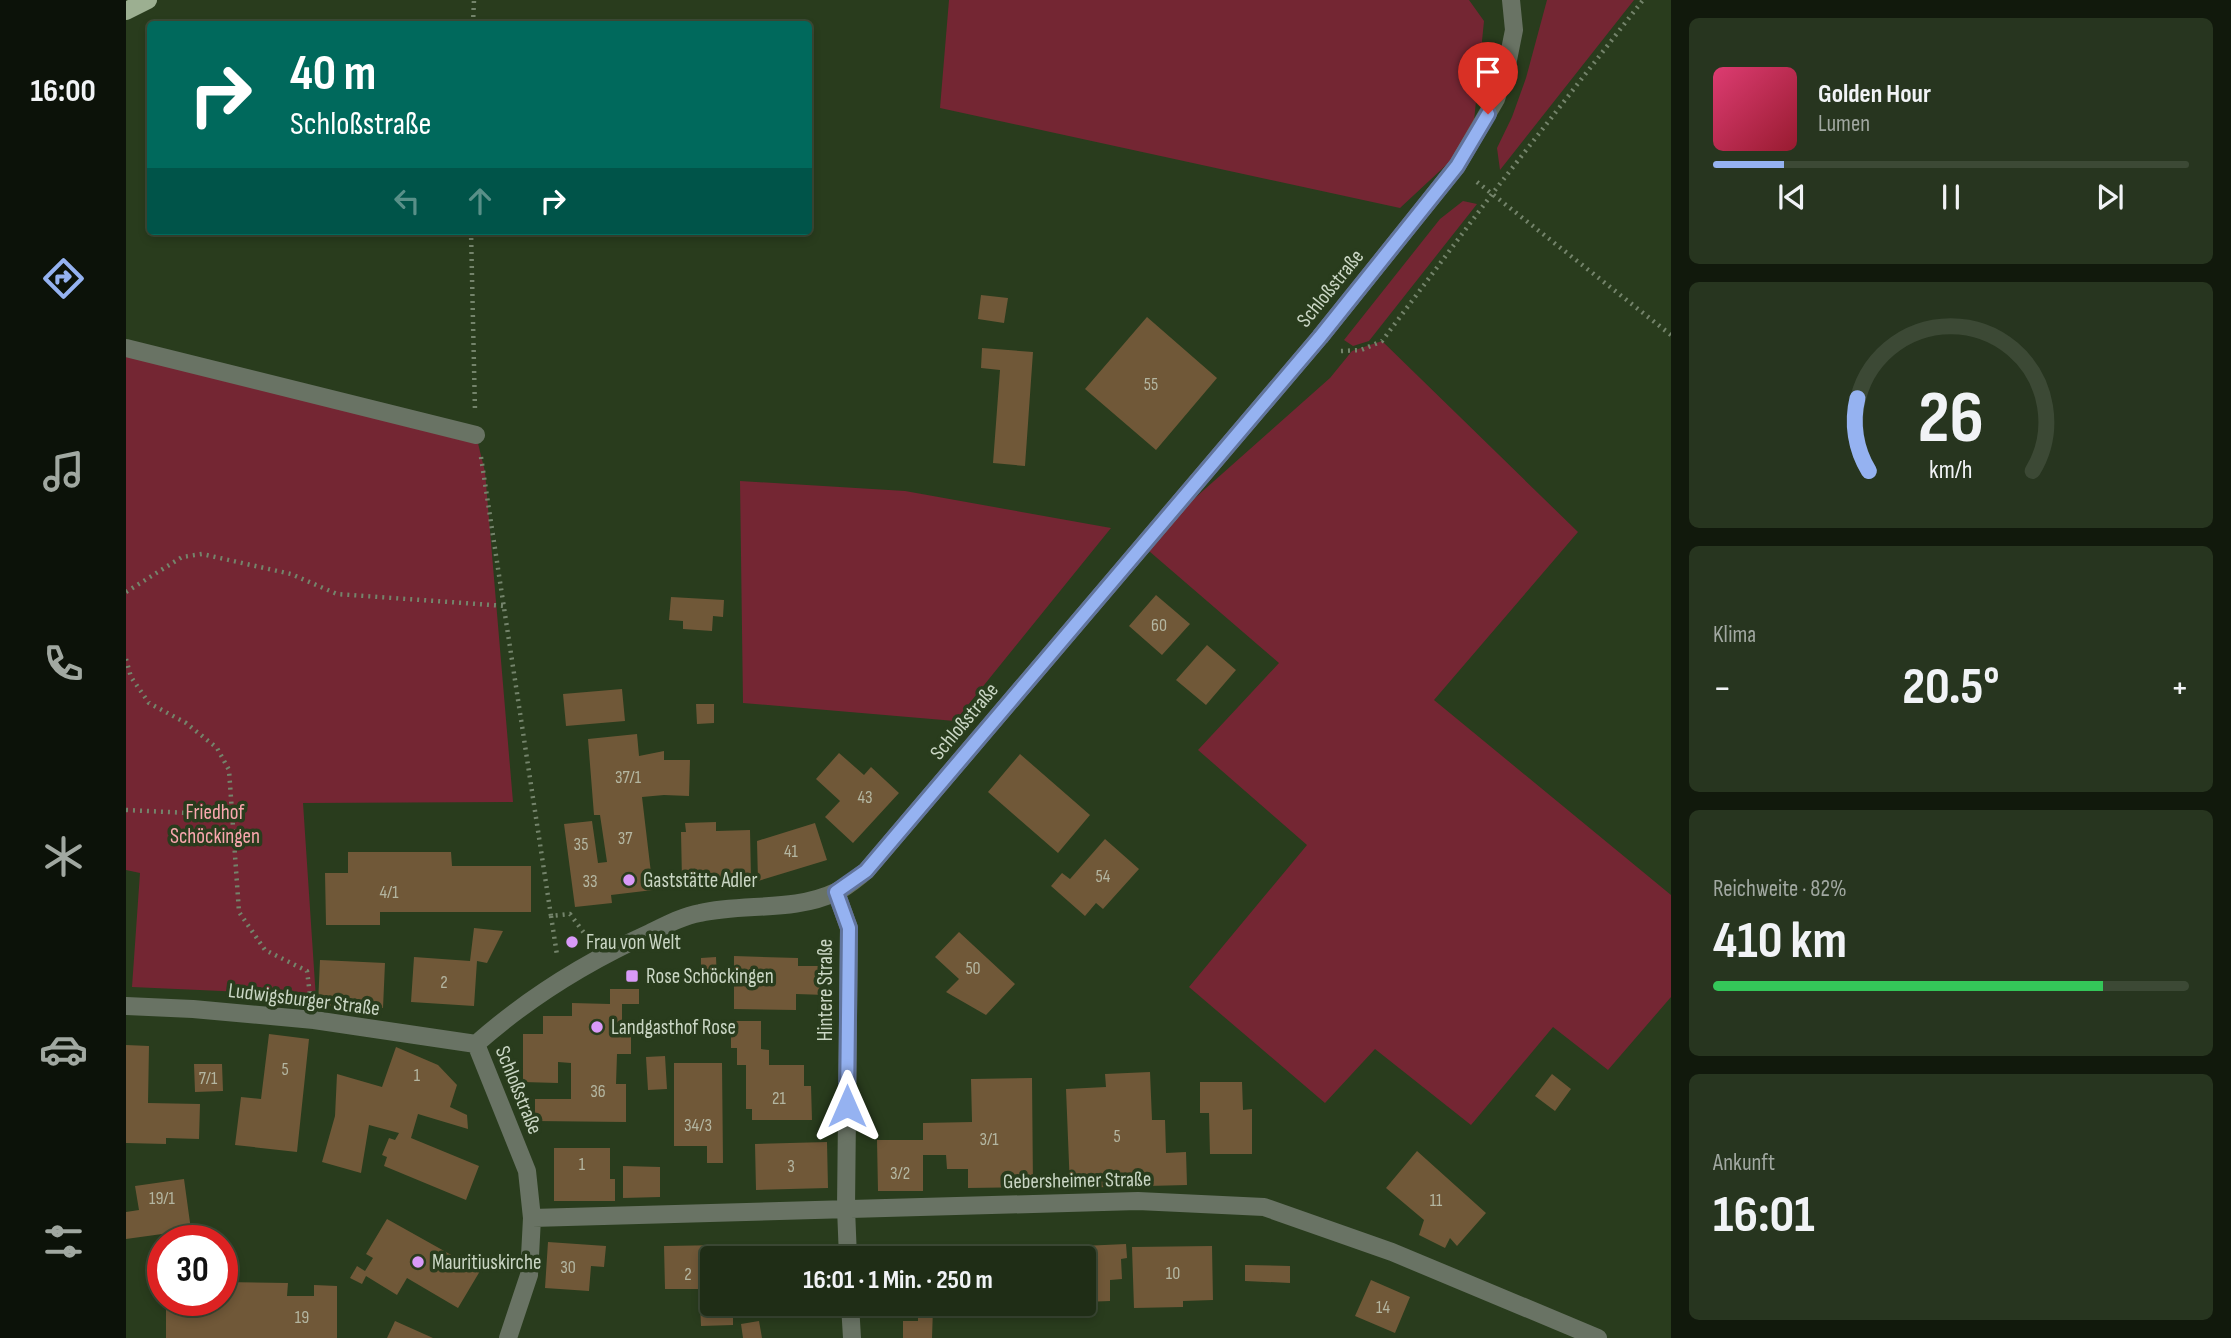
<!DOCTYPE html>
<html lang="de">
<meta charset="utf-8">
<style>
body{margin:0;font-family:"Sofia Sans Condensed",sans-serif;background:#27351f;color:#f1f3f6;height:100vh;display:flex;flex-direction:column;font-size:26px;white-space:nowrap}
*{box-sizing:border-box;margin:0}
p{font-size:23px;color:#a1a8a1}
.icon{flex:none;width:38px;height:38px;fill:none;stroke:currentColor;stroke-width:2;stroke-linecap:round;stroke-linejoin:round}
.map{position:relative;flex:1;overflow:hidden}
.details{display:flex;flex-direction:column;gap:18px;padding:18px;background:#11190c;width:560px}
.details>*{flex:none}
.banner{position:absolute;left:21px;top:21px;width:665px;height:214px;border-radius:7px;box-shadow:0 4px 10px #0003,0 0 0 2px #3c4935;background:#00695c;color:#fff;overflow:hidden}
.speed{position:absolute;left:21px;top:1225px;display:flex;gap:14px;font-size:35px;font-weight:700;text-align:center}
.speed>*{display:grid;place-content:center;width:91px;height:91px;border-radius:50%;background:#1f2d16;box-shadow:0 4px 10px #0003,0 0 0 2px #3c4935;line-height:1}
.speed .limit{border:10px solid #d22;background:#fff;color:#111}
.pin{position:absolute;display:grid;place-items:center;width:60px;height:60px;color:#fff;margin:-72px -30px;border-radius:50% 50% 50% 0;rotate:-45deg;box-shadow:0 0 7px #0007}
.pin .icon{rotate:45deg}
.me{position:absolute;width:77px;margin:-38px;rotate:0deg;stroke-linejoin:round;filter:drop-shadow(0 0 5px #0008)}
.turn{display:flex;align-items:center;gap:24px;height:147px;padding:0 28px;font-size:32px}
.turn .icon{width:91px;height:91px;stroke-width:2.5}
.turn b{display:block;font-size:49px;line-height:60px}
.lanes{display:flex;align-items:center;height:66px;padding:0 28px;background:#0003;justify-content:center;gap:35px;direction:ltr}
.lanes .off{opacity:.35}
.big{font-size:52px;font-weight:700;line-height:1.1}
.details .card{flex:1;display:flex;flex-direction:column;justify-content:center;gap:10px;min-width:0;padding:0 24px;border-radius:10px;background:#27351f}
.details .dial{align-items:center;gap:0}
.dial svg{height:182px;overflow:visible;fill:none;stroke:#3c4935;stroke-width:7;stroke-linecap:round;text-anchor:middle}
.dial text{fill:#f1f3f6;stroke:none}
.song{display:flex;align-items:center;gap:21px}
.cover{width:84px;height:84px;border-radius:10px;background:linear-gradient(135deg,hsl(340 70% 55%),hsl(350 70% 35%))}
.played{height:7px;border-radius:4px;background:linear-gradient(90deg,#95b2f1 15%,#3c4935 15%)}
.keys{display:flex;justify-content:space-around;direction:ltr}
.heat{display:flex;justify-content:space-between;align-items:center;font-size:38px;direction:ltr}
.charge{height:10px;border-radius:5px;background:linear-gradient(90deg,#34c759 82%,#3c4935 0)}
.trip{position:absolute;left:574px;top:1246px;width:396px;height:70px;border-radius:7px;background:#1f2d16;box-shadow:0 4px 10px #0003,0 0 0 2px #3c4935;font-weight:700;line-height:70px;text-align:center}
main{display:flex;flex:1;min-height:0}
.dock{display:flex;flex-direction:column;width:126px;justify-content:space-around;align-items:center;background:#0c1209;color:#a1a8a1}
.dock .icon{width:49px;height:49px}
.dock .current{color:#95b2f1}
.dock b{font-size:32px;color:#f1f3f6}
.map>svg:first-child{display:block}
.green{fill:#742633}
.building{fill:#705838}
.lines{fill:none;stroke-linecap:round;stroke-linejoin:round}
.path{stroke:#74846b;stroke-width:4.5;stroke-dasharray:2 5;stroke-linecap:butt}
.minor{stroke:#697364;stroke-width:18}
.major{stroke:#9caf91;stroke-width:18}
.route-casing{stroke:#61749d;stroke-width:18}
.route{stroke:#95b2f1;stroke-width:12}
.poi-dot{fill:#d99af8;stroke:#293c1d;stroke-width:2.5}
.labels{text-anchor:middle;stroke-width:7;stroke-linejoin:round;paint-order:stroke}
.number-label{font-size:18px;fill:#b4b6a1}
.street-label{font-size:21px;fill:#cad6c4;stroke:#293c1d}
.park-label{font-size:21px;fill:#f9a7ae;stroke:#293c1d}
.poi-label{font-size:21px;fill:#cad6c4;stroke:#293c1d;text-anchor:start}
</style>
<main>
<nav class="dock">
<b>16:00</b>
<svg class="icon current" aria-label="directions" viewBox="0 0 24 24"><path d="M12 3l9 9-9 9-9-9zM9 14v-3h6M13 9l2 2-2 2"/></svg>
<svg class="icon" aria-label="music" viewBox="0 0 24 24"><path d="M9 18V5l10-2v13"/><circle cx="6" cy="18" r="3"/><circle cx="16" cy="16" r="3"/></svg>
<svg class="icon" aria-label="phone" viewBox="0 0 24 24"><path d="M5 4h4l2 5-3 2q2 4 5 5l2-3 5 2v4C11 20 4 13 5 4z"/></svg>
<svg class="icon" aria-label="climate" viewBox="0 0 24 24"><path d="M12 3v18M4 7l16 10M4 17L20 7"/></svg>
<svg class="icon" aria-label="car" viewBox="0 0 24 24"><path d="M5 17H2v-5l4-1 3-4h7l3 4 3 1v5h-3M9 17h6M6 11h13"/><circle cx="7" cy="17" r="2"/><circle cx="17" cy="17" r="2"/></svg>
<svg class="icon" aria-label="filters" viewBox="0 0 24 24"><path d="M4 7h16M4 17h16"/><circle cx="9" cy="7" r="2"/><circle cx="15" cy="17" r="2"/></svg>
</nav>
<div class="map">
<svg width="1545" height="1338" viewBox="0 0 1545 1338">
<rect width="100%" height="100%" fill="#293c1d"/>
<path class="green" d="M823 0H1343L1358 21 1346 141 1274 208 814 108Z
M1421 0H1508L1374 170 1371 148 1386 117 1400 78Z
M1337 201 1351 204 1243 341 1227 346 1218 340 1314 219Z
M1256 341 1452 532 1308 700 1545 895V997L1482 1070 1427 1027 1345 1125 1249 1049 1199 1103 1063 987 1181 845 1072 750 1153 663 1016 545 1204 378 1226 351Z
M0 348 350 435 359 472 387 802 177 803 190 999 118 992 6 987 14 873 0 870Z
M614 481 779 491 985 528 829 721 617 703Z"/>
<path class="building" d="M855 295 882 298 878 323 852 319Z
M1021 317 1091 378 1030 450 959 389Z
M856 348 907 352 899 466 867 463 874 370 855 368Z
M1030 595 1064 624 1036 655 1003 626Z
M545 597 598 600 597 617 587 616 586 631 557 629V621L543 620Z
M1081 645 1110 670 1080 705 1050 680Z
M496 689 499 721 440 726 437 694Z
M570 704H588V723L571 724Z
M511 734 513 756 538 751V760H564L563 796 538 795 516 797 527 890 485 895 486 903 449 907 438 824 466 821 472 863 481 862 474 815H468L462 739Z
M713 753 738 775 745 767 773 793 727 843 699 817 714 801 690 779Z
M894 754 964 815 932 853 862 792Z
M590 822V831L624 830 625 879 556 881 555 832H560L559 823Z
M689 823 701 860 632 881 631 841Z
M979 839 1013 869 977 909 970 903 959 916 925 886 936 873 944 879Z
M222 852H325L326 866H405V912H254V925H200L199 873H222Z
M348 928 377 931 361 963 351 961 348 1006 285 1002 288 957 344 961Z
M833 932 889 984 860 1015 820 992 833 979 809 957Z
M608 956 672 958V966H700V995L670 994V1010L608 1009Z
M590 957 591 982 575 983V958Z
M194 960 259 963 257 1008 192 1005Z
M484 989H513V1004H496V1035H505V1054H491L490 1084H500V1122L409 1121V1099H445V1063L432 1062V1083L397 1082V1034H417V1016H446V1003L484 1004Z
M605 1021H635V1049L643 1050V1065H678V1086H685L686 1120H626V1109H620V1065H611V1048H605Z
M143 1034 183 1039 171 1152 109 1145 115 1097 135 1099Z
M0 1045 23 1046 22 1103 74 1104 73 1139 40 1138V1144L0 1143Z
M270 1047 312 1065 331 1085 324 1107 341 1115 342 1129 292 1114 285 1138 353 1166 340 1200 258 1166 261 1157 256 1155 263 1138 269 1140 273 1133 243 1125 235 1173 196 1162 209 1116 211 1074 256 1087Z
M539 1056 541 1089 522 1090 520 1057Z
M548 1063H596L597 1163H581V1146H548Z
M68 1064H96L97 1091 69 1092Z
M1024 1072 1026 1120H1039L1040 1153 1060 1152 1061 1185 944 1188 940 1089 980 1087 979 1074Z
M1426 1074 1445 1089 1429 1111 1409 1096Z
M906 1078 907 1187 842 1188V1169H821L820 1155H797V1191H752L751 1140H797V1123L846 1122 845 1079Z
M1074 1082H1116L1117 1110 1126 1109V1154H1084L1083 1113H1074Z
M701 1142 702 1188 630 1190 629 1144Z
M428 1148H484V1179H489V1201H428Z
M1291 1151 1360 1213 1331 1246 1324 1238 1319 1248 1293 1235 1298 1220 1260 1188Z
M497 1166 534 1167V1197L497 1198Z
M58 1179 65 1230 0 1239V1212L13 1210 9 1186Z
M261 1219 354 1271 332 1308 281 1278 271 1295 240 1276 236 1284 224 1278 231 1266 239 1271 247 1258 240 1254Z
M422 1242 480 1246 478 1267 465 1266 463 1291 419 1288Z
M1000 1244 1001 1258 995 1259 996 1279 984 1280V1301L958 1302 957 1258H913V1248Z
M598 1245V1258H586V1289H539L538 1246Z
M706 1246V1258H658V1248Z
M1086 1246 1087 1300 1057 1301V1307L1008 1308 1006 1247Z
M796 1249 797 1258H751V1251Z
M1119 1265 1164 1266V1283L1119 1281Z
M1245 1280 1284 1297 1269 1333 1229 1316Z
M96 1282 162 1283 161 1296H188V1285L211 1286V1338H40V1300H96Z
M574 1303 607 1304V1325L575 1326Z
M828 1304H871V1313L828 1314Z
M792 1308H807L806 1338H777V1321H792Z
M269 1321 307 1338H261Z
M633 1321 636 1338H617L615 1324Z"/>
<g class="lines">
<path class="path" d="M347 24 348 0
M1351 182 1545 335
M345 231 349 411
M1215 351 1235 350 1256 341 1366 194 1517 0
M355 457 425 916 444 914 461 937
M0 592 56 557 76 554 165 574 211 594 379 606
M0 659 5 677 23 703 60 723 91 748 103 770 113 912 139 950 181 971 184 995
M0 810 105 815
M425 916 431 955"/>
<path class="minor" d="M0 348 350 435
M710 892 723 928 720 1208 722 1258
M0 1006 67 1009 188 1020 350 1044
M350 1044C402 998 462 961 524 933 540 925 557 916 574 913 618 903 668 912 710 892 721 887 731 878 740 871L1194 337 1331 166 1370 99 1381 65 1388 30 1385 0
M350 1044 401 1171 406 1218 403 1275 382 1338
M406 1218 1012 1201 1138 1207 1266 1252 1472 1338
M724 1304 726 1338"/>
<path class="major" d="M0 11 22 0"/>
</g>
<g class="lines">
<defs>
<path id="route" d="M721 1106 723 928 710 892 740 871 1194 337 1331 166 1362 114"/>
</defs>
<use href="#route" class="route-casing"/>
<use href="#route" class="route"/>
</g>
<g class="poi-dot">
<circle cx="503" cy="880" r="7"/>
<circle cx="446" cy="942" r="7"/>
<rect x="499" y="969" width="14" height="14" rx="3.5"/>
<circle cx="471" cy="1027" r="7"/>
<circle cx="292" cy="1262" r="7"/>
</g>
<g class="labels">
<g class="number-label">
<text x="1025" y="390">55</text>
<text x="1033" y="631">60</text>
<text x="502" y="783">37/1</text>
<text x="739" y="803">43</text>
<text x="499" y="844">37</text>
<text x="455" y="850">35</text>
<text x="665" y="857">41</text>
<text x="977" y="882">54</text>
<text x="464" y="887">33</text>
<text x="263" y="898">4/1</text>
<text x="847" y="974">50</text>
<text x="318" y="988">2</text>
<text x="159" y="1075">5</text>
<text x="291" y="1081">1</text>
<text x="82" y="1084">7/1</text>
<text x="472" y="1097">36</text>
<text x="653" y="1104">21</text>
<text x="572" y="1131">34/3</text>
<text x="991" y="1142">5</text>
<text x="863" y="1145">3/1</text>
<text x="456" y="1170">1</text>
<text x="665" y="1172">3</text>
<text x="774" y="1179">3/2</text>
<text x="36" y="1204">19/1</text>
<text x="1310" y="1206">11</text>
<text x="442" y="1273">30</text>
<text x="1047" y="1279">10</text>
<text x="562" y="1280">2</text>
<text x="1257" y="1313">14</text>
<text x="176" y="1323">19</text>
</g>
<g class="street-label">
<text transform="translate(1204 288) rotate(-51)" y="7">Schloßstraße</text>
<text transform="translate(838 721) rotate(-50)" y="7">Schloßstraße</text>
<text transform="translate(699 990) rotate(-90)" y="7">Hintere Straße</text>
<text transform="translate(178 999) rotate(7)" y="7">Ludwigsburger Straße</text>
<text transform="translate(393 1090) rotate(68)" y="7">Schloßstraße</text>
<text transform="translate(951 1180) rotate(-1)" y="7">Gebersheimer Straße</text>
</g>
<g class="park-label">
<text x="89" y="819">Friedhof<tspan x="89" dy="24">Schöckingen</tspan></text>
</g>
<g class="poi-label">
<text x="517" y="887">Gaststätte Adler</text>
<text x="460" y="949">Frau von Welt</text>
<text x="520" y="983">Rose Schöckingen</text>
<text x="485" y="1034">Landgasthof Rose</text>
<text x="306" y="1269">Mauritiuskirche</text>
</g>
</g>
</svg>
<div class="speed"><div class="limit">30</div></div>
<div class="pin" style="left:1362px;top:114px;background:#d93025"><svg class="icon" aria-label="arrive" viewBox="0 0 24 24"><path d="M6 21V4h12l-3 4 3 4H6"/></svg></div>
<svg class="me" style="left:721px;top:1106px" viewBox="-20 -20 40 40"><path d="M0-17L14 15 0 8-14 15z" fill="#95b2f1" stroke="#fff" stroke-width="4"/></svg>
<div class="trip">16:01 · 1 Min. · 250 m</div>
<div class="banner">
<div class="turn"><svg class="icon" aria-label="right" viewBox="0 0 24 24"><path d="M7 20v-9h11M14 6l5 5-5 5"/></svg><div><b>40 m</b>Schloßstraße</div></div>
<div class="lanes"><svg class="icon off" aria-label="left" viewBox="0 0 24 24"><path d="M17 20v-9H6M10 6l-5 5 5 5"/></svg><svg class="icon off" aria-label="ahead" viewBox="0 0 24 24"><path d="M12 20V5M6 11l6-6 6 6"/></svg><svg class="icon" aria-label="right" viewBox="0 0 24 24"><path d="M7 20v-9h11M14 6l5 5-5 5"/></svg></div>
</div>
</div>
<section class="details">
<div class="card">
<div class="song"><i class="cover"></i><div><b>Golden Hour</b><p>Lumen</p></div></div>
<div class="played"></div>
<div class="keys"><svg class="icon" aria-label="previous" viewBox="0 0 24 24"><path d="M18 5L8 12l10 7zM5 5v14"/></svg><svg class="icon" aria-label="pause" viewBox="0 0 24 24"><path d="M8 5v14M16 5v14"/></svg><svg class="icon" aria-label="next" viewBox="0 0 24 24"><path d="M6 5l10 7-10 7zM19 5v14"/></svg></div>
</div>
<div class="card dial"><svg viewBox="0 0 100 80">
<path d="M14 69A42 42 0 1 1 86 69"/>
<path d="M14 69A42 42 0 0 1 9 37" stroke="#95b2f1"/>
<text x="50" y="56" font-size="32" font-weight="700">26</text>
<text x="50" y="72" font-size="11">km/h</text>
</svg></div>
<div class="card"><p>Klima</p>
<div class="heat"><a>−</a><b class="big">20.5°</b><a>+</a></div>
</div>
<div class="card"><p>Reichweite · 82%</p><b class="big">410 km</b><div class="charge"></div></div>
<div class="card"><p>Ankunft</p><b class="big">16:01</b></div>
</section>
</main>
